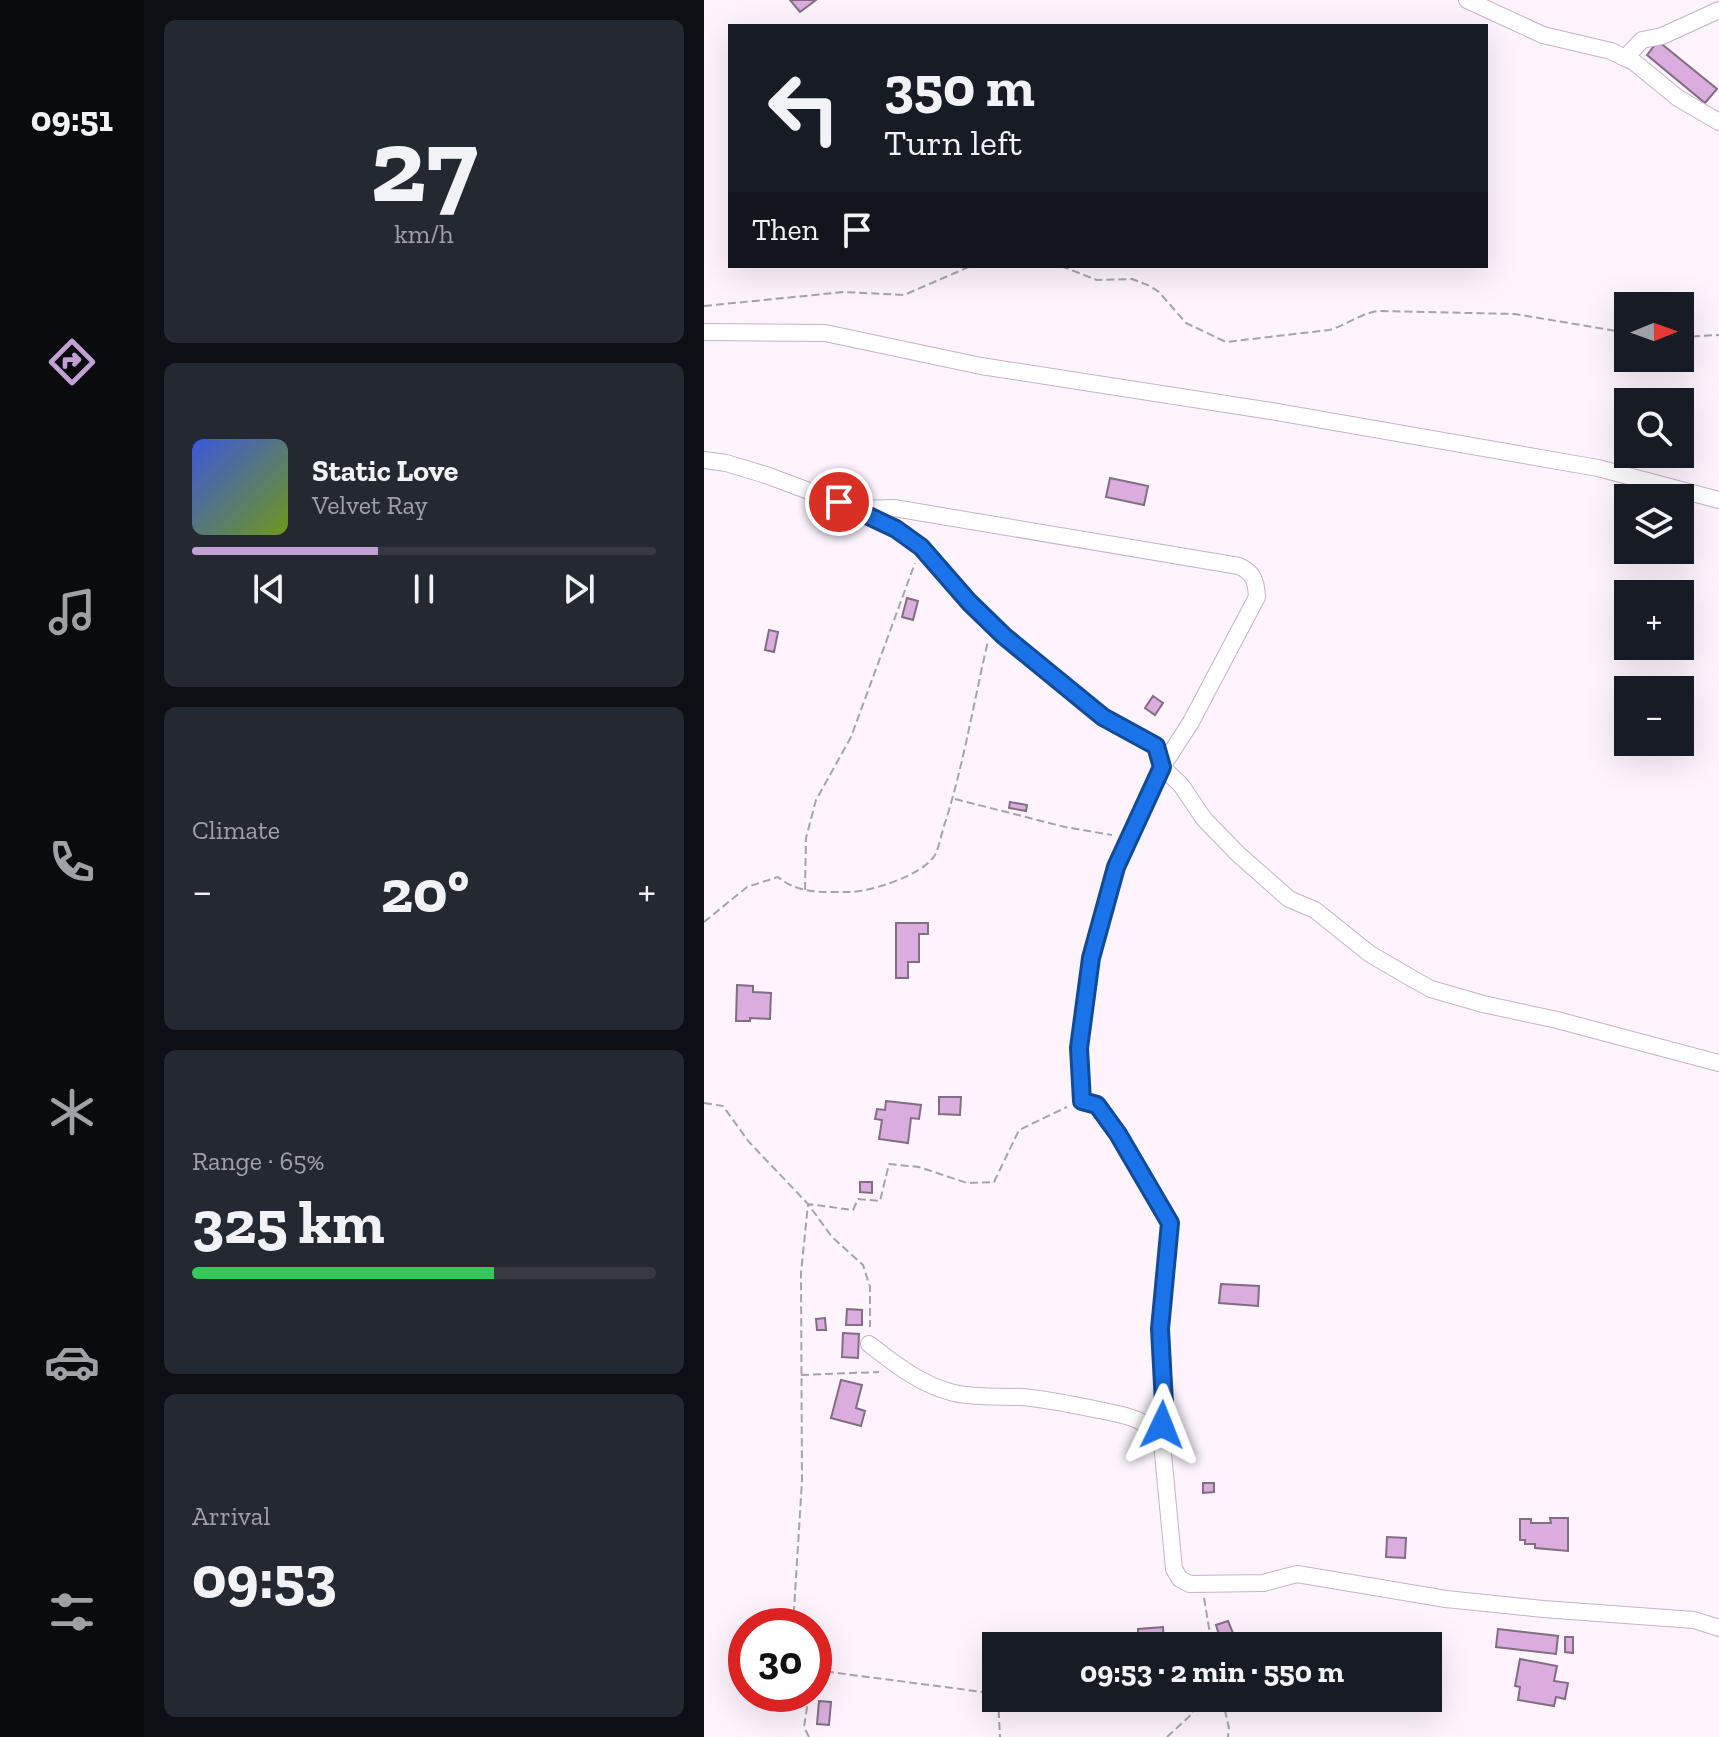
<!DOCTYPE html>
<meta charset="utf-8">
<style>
body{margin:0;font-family:"Zilla Slab",serif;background:#242831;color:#f1f3f6;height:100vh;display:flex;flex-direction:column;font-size:30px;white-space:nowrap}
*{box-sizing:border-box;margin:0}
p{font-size:26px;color:#9ea1a6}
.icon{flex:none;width:44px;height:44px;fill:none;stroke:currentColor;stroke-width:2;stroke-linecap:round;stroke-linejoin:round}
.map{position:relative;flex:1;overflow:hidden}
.side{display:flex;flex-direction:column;gap:20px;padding:20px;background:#0d0f14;width:560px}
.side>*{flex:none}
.guide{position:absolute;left:24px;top:24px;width:760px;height:244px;border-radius:0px;box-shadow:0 8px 32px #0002;background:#171b24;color:#f1f3f6;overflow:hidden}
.needle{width:52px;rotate:89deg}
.buttons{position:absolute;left:910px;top:292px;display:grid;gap:16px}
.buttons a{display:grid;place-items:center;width:80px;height:80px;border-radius:0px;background:#171b24;box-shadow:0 8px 32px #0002;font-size:40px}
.speed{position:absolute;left:24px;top:1608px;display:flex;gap:16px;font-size:40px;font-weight:700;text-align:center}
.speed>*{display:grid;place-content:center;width:104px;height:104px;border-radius:50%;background:#171b24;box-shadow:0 8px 32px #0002;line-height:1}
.speed .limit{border:12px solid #d22;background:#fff;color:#111}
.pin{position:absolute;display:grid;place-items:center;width:68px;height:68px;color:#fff;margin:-34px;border:4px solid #fff;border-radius:50%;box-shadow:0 2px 8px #0007}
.me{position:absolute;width:88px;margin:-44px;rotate:2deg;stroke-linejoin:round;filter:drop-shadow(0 0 6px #0008)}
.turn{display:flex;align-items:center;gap:28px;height:168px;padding:0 24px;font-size:36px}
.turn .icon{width:104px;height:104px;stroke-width:2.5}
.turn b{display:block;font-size:56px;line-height:68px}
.then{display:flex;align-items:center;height:76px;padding:0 24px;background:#0003;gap:16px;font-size:30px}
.big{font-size:60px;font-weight:700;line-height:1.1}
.side .tile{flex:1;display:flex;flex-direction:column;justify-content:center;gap:12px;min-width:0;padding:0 28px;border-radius:12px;background:#242831}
.side .dial{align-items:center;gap:0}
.dial b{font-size:104px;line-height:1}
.song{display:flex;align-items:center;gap:24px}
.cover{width:96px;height:96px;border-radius:12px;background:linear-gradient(135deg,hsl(230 70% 55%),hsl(80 70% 35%))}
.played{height:8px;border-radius:4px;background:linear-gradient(90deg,#c3a0d4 40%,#363941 40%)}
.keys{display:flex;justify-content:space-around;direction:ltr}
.heat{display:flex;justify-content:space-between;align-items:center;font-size:44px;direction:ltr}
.charge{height:12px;border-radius:6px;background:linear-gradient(90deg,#34c759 65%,#363941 0)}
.trip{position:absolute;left:278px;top:1632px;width:460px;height:80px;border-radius:0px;background:#171b24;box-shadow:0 8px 32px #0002;font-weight:700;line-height:80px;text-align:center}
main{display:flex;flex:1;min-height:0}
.tab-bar{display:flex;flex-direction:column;width:144px;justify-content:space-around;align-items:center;background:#090b0e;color:#9ea1a6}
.tab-bar .icon{width:56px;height:56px}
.tab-bar .current{color:#c3a0d4}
.tab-bar b{font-size:36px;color:#f1f3f6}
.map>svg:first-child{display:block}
.building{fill:#daadde;stroke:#816e82;stroke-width:2}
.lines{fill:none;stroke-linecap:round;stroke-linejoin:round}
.minor-casing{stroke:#c7b2c8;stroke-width:18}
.path{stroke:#aaa2ab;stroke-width:2;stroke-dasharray:8 4;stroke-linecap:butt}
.minor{stroke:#fff;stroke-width:16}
.route-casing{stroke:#114b97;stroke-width:20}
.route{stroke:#1a73e8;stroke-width:14}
</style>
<main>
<nav class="tab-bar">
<b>09:51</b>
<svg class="icon current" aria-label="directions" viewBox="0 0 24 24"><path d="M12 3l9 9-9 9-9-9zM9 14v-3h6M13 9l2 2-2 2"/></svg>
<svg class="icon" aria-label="music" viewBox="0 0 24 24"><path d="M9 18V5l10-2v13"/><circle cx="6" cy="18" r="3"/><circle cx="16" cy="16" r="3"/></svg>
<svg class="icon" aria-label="phone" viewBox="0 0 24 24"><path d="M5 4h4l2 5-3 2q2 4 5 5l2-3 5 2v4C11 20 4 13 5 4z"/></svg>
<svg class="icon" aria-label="climate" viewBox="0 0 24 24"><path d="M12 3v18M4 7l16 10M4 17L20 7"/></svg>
<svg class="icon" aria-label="car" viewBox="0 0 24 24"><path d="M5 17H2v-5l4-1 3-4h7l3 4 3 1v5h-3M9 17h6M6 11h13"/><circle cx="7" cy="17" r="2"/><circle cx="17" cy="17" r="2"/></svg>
<svg class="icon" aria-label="filters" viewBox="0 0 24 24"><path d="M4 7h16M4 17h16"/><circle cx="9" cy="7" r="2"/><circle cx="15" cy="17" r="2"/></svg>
</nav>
<section class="side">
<div class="tile dial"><b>27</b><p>km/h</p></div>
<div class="tile">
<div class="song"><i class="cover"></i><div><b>Static Love</b><p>Velvet Ray</p></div></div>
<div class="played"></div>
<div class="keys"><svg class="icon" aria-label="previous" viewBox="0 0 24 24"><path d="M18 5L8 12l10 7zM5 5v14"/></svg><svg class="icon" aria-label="pause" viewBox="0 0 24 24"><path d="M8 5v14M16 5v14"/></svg><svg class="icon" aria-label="next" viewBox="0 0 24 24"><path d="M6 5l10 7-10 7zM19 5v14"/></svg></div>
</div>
<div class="tile"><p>Climate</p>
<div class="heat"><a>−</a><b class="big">20°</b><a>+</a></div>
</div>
<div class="tile"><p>Range · 65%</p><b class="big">325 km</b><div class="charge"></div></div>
<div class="tile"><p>Arrival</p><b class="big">09:53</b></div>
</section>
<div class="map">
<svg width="1015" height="1737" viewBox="0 0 1015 1737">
<rect width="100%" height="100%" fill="#fdf4fe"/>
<path class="building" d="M86 0H112L96 12Z
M954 41 1013 89 1001 103 943 55Z
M406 478 444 486 440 505 402 497Z
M203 598 214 601 209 620 198 617Z
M65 630 74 632 70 652 61 650Z
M449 696 459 703 451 715 441 708Z
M306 802 323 805 322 811 305 808Z
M192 923H224V934H215V962H204V978H192Z
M33 985 49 986V992L67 993 66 1019 46 1018V1021H32Z
M235 1097H257L256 1115 235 1114Z
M182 1101 217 1105 215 1119 207 1118 204 1143 175 1139 178 1120 171 1119 173 1109 181 1110Z
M156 1182H168V1193L156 1192Z
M517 1284 555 1286 554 1306 515 1303Z
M143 1309 158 1310V1325H142Z
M121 1318 122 1330H113L112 1319Z
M139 1333 155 1334 154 1358 138 1357Z
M137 1380 158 1385 152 1408 161 1411 157 1426 127 1418Z
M499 1483H510V1492L499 1493Z
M846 1518H864V1551L831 1548V1544H821V1540H816V1519H827V1523H847Z
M683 1537 702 1538 701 1558 682 1557Z
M524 1621 529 1633 516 1638 512 1625Z
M459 1627 460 1646H443V1641L434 1642V1629Z
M794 1629 854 1636 852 1654 792 1647Z
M861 1637H869V1653L861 1652Z
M816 1659 853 1666 850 1681 864 1683 861 1699 852 1697 850 1706 814 1700 816 1687 811 1686Z
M115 1701 127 1702 125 1725 113 1724Z"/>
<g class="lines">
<defs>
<path id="minor" d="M763 0 839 35 907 51 921 58 930 62 974 98 1015 122
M921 58 938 40 958 36 1015 10
M0 332 121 333 277 366 567 411 894 468 1015 500
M0 460 22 463 62 475 153 509 192 529 217 547 265 602 300 636 399 717 452 746 458 767 477 785 500 819 534 854 585 899 611 910 666 954 709 979 727 989 779 1004 853 1020 1015 1063
M153 509 190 508 535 566C550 573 552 581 553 597L487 722 458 767 412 867 387 958 381 997 375 1048 378 1101 393 1105 414 1134 466 1223 456 1329 460 1403 458 1443
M165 1344C191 1364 217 1385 250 1393 272 1398 294 1396 317 1397 342 1399 365 1404 390 1409 418 1415 443 1416 458 1443L470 1569 476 1579 486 1584 559 1583 593 1574 742 1599 839 1609 990 1620 1015 1628"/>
</defs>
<use href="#minor" class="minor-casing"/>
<path class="path" d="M357 266 393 280 428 279 446 286 455 292 482 323 522 342 625 330C643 325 657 313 675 311L811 314 924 333
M0 306 140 292 200 295 267 266
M976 337 1015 335
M251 799 361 827 408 835
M101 890 102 838 112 800 147 737 211 563
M0 922 43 887 74 877C94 894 119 892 144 892 167 892 219 875 231 855 236 845 238 830 242 820 260 762 270 701 284 641
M0 1103 19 1106 45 1142 104 1204 128 1237 159 1265 166 1287V1327
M97 1375 175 1372
M500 1598 508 1646
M89 1626 98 1481 97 1273 104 1204 149 1210 154 1199 176 1201 185 1164 215 1167 263 1183 290 1182 315 1130 363 1107
M110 1670 279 1692 292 1697
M294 1698 296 1737
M518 1698 525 1728 524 1737
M105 1737 100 1727 105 1694
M463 1737 489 1713 487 1698"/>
<use href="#minor" class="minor"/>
</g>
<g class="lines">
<defs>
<path id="route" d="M135 502 192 529 217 547 265 602 300 636 399 717 452 746 458 767 412 867 387 958 375 1048 378 1101 393 1105 414 1134 466 1223 456 1329 460 1403 458 1425"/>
</defs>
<use href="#route" class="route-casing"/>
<use href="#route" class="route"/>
</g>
</svg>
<div class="buttons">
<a><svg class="needle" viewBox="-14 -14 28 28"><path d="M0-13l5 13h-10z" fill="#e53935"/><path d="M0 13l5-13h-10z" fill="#9ea1a6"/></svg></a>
<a><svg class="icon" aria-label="search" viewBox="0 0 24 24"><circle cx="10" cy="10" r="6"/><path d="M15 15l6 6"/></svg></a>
<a><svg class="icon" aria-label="layers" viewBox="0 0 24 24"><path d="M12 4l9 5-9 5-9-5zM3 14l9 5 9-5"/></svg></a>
<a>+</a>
<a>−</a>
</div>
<div class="speed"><div class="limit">30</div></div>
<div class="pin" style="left:135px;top:502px;background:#d93025"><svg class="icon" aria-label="arrive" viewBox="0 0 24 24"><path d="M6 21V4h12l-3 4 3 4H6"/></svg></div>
<svg class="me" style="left:458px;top:1425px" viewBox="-20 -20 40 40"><path d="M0-17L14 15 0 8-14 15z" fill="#1a73e8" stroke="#fff" stroke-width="4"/></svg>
<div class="trip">09:53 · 2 min · 550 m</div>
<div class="guide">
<div class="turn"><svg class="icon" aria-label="left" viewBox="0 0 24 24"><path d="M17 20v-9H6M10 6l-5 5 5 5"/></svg><div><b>350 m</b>Turn left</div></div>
<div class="then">Then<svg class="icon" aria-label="arrive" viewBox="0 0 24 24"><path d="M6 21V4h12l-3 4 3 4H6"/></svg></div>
</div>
</div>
</main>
